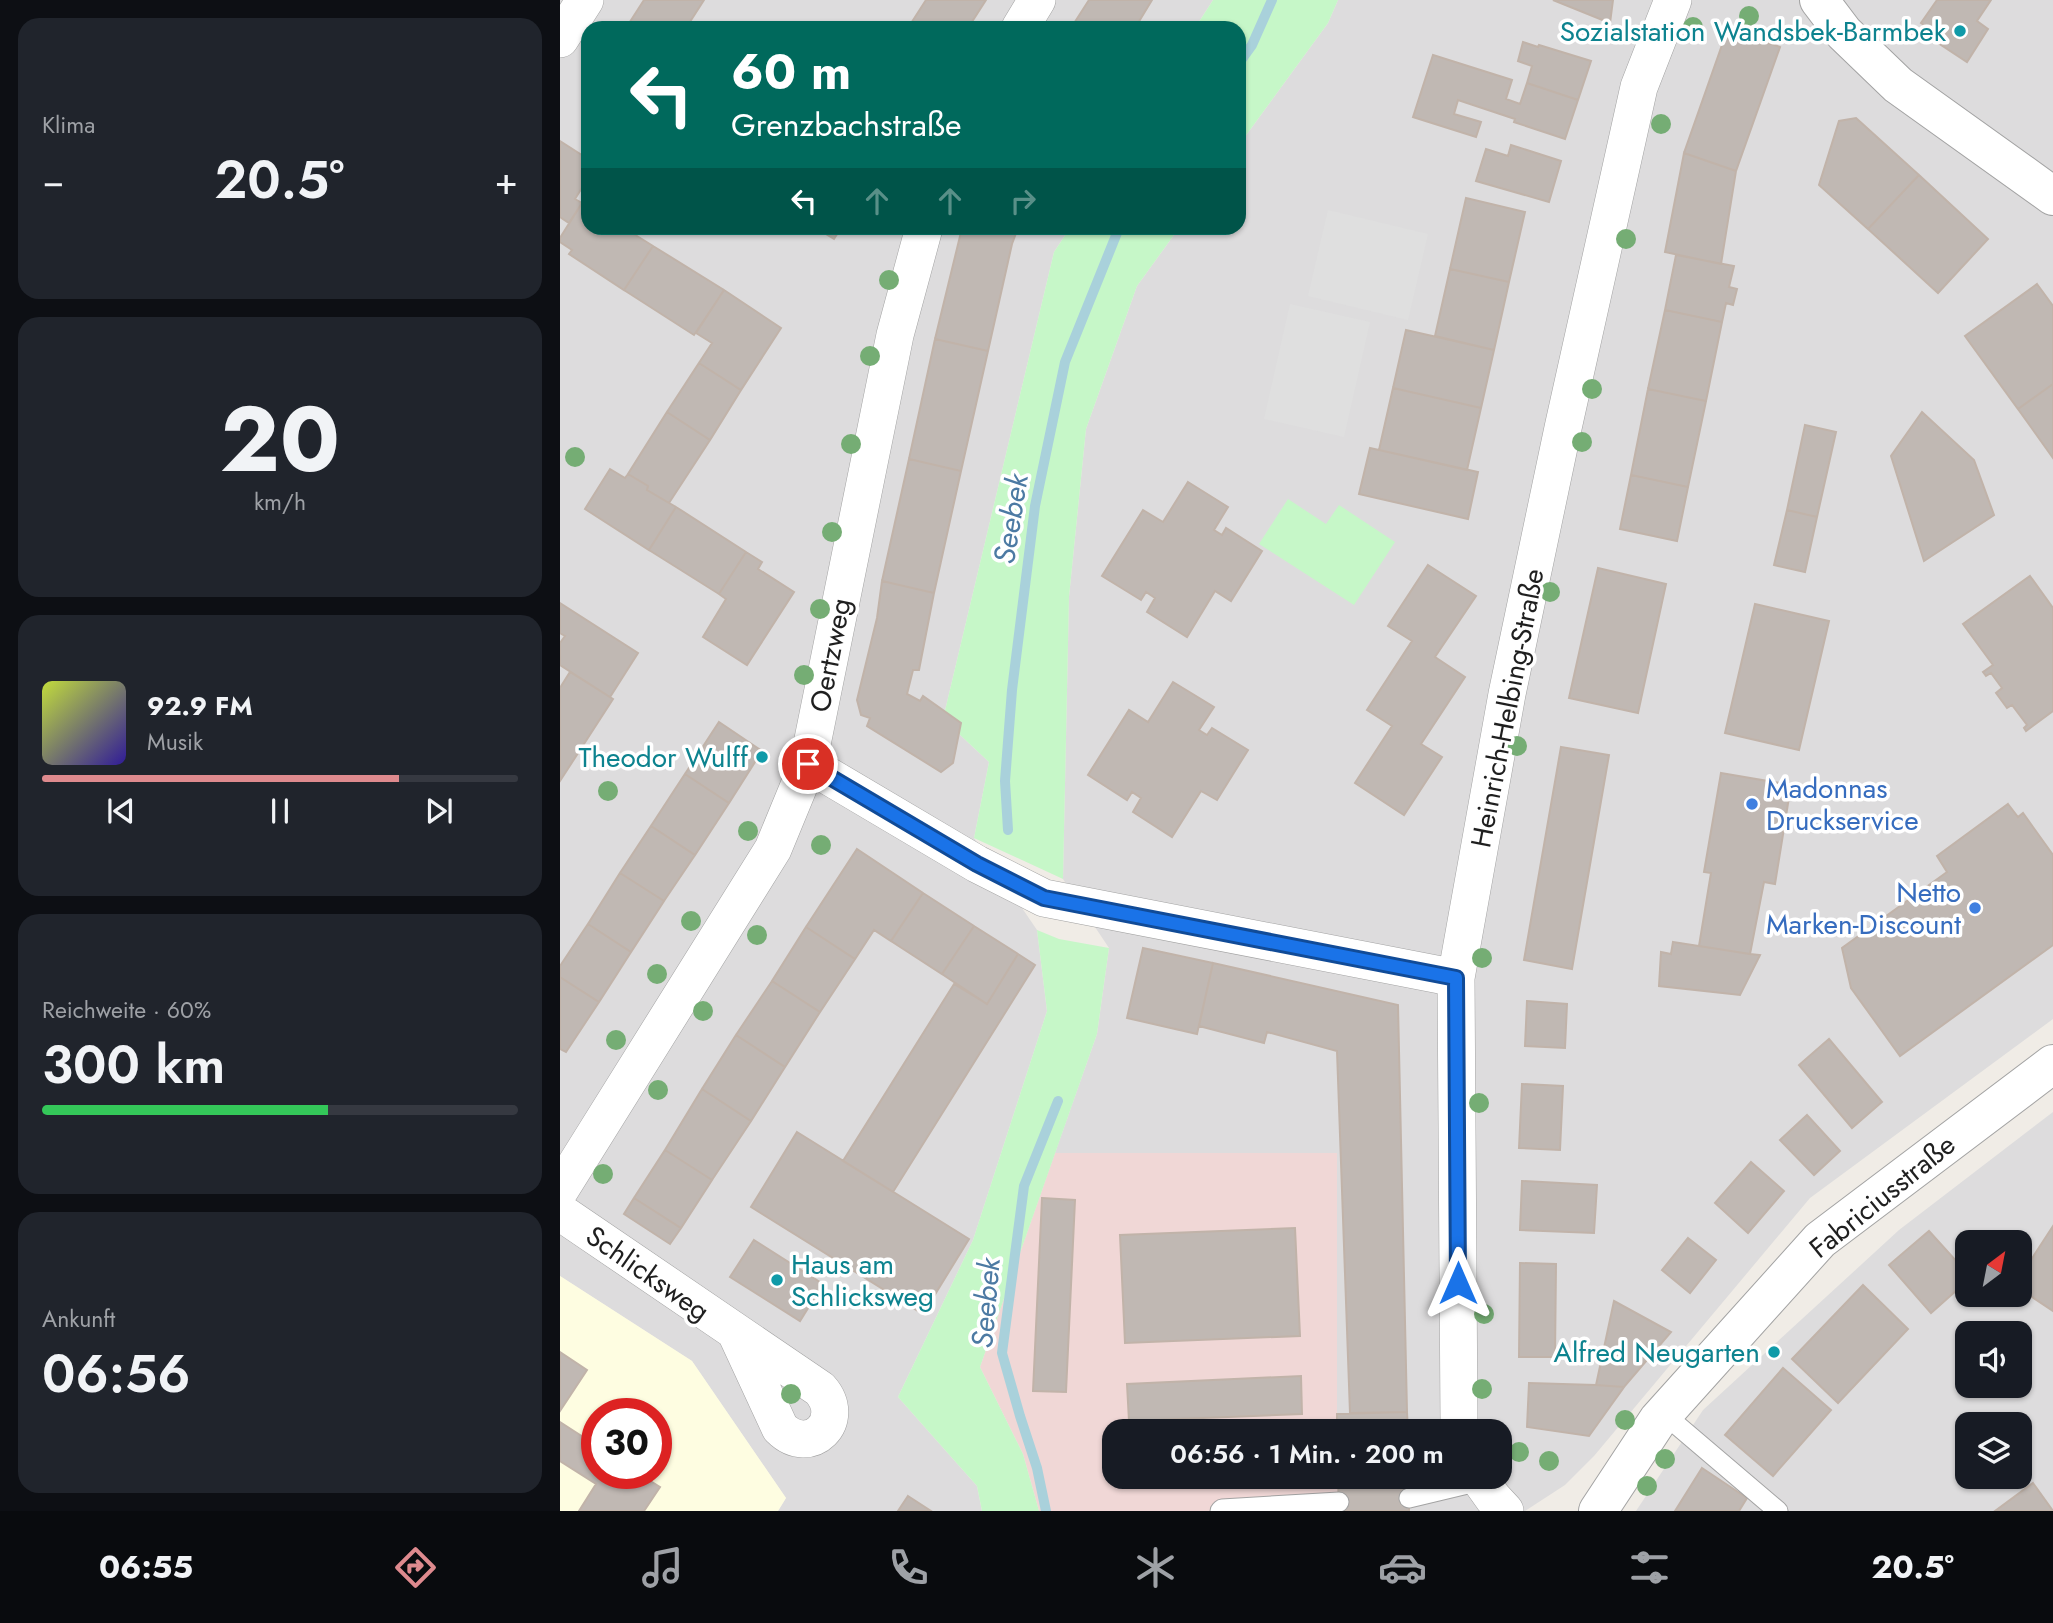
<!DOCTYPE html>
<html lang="de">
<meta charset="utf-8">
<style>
body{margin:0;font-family:Jost,sans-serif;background:#20242c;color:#f1f3f6;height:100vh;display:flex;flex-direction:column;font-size:26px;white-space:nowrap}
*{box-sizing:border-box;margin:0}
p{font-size:23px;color:#9ea1a6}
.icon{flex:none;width:38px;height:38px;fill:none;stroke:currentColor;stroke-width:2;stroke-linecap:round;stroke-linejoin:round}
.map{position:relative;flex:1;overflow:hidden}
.sheet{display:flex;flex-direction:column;gap:18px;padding:18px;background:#0d0f14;width:560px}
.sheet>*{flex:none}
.top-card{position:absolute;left:21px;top:21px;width:665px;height:214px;border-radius:21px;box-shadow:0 2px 5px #0004;background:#00695c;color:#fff;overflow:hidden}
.needle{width:46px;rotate:32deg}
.tools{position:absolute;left:1395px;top:1230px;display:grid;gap:14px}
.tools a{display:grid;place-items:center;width:77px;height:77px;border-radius:14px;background:#171b24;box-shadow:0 2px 5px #0004;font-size:35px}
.speed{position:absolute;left:21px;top:1398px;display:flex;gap:14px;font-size:35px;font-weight:700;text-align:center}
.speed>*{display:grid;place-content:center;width:91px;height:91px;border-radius:50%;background:#171b24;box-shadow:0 2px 5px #0004;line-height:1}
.speed .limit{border:10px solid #d22;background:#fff;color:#111}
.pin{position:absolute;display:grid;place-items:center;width:60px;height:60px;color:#fff;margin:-30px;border:4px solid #fff;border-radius:50%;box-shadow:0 2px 7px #0007}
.me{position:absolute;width:77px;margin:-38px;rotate:0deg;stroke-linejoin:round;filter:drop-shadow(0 0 5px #0008)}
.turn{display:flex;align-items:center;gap:24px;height:147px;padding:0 35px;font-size:32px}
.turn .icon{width:91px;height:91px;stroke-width:2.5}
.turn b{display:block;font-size:49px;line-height:60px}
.lanes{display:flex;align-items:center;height:66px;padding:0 35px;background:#0003;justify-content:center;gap:35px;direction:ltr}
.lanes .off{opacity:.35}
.big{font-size:52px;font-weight:600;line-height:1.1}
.sheet .widget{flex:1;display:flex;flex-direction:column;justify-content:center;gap:10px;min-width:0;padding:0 24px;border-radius:21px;background:#20242c}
.sheet .dial{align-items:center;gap:0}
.dial b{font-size:91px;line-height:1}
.song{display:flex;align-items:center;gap:21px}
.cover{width:84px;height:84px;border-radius:10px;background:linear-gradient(135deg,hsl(70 70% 55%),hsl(250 70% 35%))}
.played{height:7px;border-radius:4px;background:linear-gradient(90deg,#de8a8e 75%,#363941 75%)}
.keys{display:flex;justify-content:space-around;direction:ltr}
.heat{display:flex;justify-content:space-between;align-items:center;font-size:38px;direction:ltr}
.charge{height:10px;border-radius:5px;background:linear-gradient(90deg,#34c759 60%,#363941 0)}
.trip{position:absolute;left:542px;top:1419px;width:410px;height:70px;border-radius:21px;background:#171b24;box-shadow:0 2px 5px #0004;font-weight:600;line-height:70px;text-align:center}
.menu{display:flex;height:112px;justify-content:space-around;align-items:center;background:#090b0e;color:#9ea1a6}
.menu .icon{width:49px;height:49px}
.menu .selected{color:#de8a8e}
.menu b{font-size:32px;color:#f1f3f6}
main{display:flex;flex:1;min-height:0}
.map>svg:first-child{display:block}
.residential{fill:#dddcdd;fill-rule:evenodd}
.commercial{fill:#f0d7d6}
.education{fill:#fefde1;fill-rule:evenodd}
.park{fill:#c6f7c8}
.parking{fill:#dfdfdf}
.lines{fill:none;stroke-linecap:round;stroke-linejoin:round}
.stream{stroke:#a9d1db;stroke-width:10}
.building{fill:#c0b8b3;stroke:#c1b3a9;stroke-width:2}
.service-casing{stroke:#a3a3a3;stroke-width:21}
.minor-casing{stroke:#a3a3a3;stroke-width:38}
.tertiary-casing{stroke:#a3a3a3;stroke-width:40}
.service{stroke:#fff;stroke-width:19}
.minor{stroke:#fff;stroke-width:37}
.tertiary{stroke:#fff;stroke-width:38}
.tree{fill:#75ad74}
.route-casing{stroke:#114b97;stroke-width:18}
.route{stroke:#1a73e8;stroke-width:12}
.culture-dot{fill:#0f9aa8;stroke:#fff;stroke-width:2.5}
.shop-dot{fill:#3f7fe0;stroke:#fff;stroke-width:2.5}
.labels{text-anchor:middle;stroke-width:7;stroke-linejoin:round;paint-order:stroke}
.culture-label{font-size:28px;fill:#0d838f;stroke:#fff;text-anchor:end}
.street-label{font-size:28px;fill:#1f1f1f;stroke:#fff}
.shop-label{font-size:28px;fill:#366cbe;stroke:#fff;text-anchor:start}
.water-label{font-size:30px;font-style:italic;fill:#4c7aa3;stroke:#fff}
</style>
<main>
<section class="sheet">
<div class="widget"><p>Klima</p>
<div class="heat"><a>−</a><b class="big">20.5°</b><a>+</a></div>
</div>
<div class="widget dial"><b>20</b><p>km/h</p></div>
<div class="widget">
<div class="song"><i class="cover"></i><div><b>92.9 FM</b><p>Musik</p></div></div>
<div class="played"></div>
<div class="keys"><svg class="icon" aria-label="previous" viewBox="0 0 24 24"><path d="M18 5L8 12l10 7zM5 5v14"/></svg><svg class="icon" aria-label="pause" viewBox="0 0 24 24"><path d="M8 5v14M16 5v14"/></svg><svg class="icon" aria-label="next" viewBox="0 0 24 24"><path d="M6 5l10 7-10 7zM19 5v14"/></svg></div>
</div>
<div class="widget"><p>Reichweite · 60%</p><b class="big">300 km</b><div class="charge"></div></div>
<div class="widget"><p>Ankunft</p><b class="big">06:56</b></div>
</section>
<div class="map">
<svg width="1493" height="1511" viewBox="0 0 1493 1511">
<rect width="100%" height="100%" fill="#f0ece6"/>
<path class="residential" d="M0 0H653L635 28H28V228H510L494 252 383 719 429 762 414 838 477 930 487 1011 413 1240 338 1397 417 1486 422 1511H218L226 1498 132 1361 0 1276Z
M778 0H1493V1019L1250 1198 1034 1456 1005 1485 965 1511H779L778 1477H940V1432L777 1431V1153H495L537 1034 549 948 503 879 509 597 526 429 577 286 619 228H679V145L768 23Z
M1493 1112V1511H1076L1143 1410 1339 1230ZM1407 1242H1460V1295H1407ZM1407 1334H1460V1386H1407ZM1407 1424H1460V1477H1407Z"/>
<path class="commercial" d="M495 1153H777V1431L555 1432V1477H778L779 1511H479L463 1454 420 1367Z"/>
<path class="education" d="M0 1276 132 1361 226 1498 218 1511H0ZM37 1414H96V1474H37Z"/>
<path class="park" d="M653 0H778L768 23 679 145V28H635Z
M510 228H619L577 286 526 429 509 597 503 879 414 838 429 762 383 719 494 252Z
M728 499 766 524 779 505 835 542 794 605 699 544Z
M477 930 499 939 549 948 537 1034 420 1367 463 1454 479 1511H422L417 1486 338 1397 413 1240 487 1011Z"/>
<path class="parking" d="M768 210 868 234 848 320 748 296Z
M730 304 810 322 784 437 704 419Z"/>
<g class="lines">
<path class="stream" d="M679 63 692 45 712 0
M448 830 445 781 452 690 475 506 505 362 559 228
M486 1511 477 1468 460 1416 442 1353 464 1186 498 1101"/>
</g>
<path class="building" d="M84 0H144L126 28H66Z
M366 0H426L408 28H348Z
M529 0H592L575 28H511Z
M993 0H1053L1050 23Z
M1377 0H1431L1417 21 1428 29 1407 62 1372 39 1376 33 1361 23Z
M1168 28 1220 47 1176 171 1124 153Z
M963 42 978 47 979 45 1031 61 1018 100 967 83 972 66 958 61Z
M873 55 952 80 946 99 960 104 967 83 1018 100 1005 139 954 122 955 119 898 100 894 114 921 122 916 137 853 117Z
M1296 118 1359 175 1308 229 1259 185 1279 121Z
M0 141 28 159V178L15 199 22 203 9 223 0 217Z
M951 145 1001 161 989 202 916 181 926 149 948 156Z
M1124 153 1176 171 1161 264 1105 252Z
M1359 175 1428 239 1378 293 1308 229Z
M906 198 965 212 949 282 890 269Z
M22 203 28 207V228H64L93 246 64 290 9 254 12 250 0 242V238Z
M256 228H281L274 239Z
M402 228H458L452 244 428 351 375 339Z
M93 246 164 290 134 335 64 290Z
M1116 255 1174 266 1169 287 1177 289 1173 305 1166 303 1162 322 1105 310Z
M890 269 949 282 934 350 875 336Z
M1477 284 1493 306V384L1458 409 1405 336Z
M164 290 221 328 181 390 139 363 152 343 136 333Z
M1105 310 1162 322 1146 401 1088 389Z
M846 330 934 350 921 408 833 388Z
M375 339 428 351 401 471 349 459Z
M139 363 181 390 150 440 107 412Z
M1493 384V458L1458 409Z
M833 388 921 408 907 470 819 450Z
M1088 389 1146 401 1128 487 1071 475Z
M107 412 150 440 109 503 87 490 88 486 68 474Z
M1362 412 1414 460 1434 515 1364 561 1331 456Z
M1245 425 1276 432 1257 517 1227 510Z
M810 448 918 472 908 519 799 494Z
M349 459 401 471 374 593 322 581Z
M50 469 65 478 68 474 88 486 87 490 116 507 89 550 25 509Z
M1071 475 1128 487 1117 541 1060 529Z
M628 482 668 507 654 530 662 535 666 528 702 551 671 601 655 591 627 637 587 612 595 598 586 592 581 600 542 576 583 510 603 522Z
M116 507 186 552 159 594 89 550Z
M1227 510 1257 517 1245 572 1214 565Z
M186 552 202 562 198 569 234 592 187 665 143 637 166 599 159 594Z
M868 565 916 596 875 657 905 677 861 744 882 757 844 815 795 783 832 726 807 710 852 641 828 626Z
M1038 568 1106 584 1078 713 1009 698Z
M1470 576 1493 608V711L1466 731 1464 728 1467 725 1452 705 1447 708 1436 693 1442 688 1431 673 1426 676 1423 672 1433 665 1403 624Z
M322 581 374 593 359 670H353L347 694 360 701 363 696 401 723 393 763 381 772 307 726 310 718 301 715 297 700 317 618Z
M0 603 78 653 50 697 0 665V643L5 636 0 633Z
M1195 604 1269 621 1239 750 1165 733Z
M10 672 53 699 0 781V688Z
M613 682 654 707 639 730 647 735 652 728 688 750 657 800 641 791 612 837 573 812 581 798 572 792 567 800 528 775 569 710 588 722Z
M159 722 202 751 169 803 125 774Z
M1001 747 1049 755 1012 969 964 960Z
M1161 773 1231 785 1215 884 1204 882 1190 954 1139 946 1151 873 1144 872Z
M125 774 169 803 135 855 91 826Z
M1448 804 1458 817 1463 813 1493 855V945L1340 1056 1291 988 1282 948 1387 872 1377 856Z
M91 826 135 855 104 901 60 873Z
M297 849 363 893 331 941 314 930 295 959 246 927Z
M60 873 104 901 71 952 28 924Z
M363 893 414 926 382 974 331 941Z
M28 924 71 952 39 1002 0 977V966Z
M414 926 458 954 427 1004 382 974Z
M246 927 295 959 260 1012 212 981Z
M1113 942 1190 954 1200 955 1180 995 1099 986 1101 952 1111 954Z
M583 948 653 963 637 1034 567 1018Z
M458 954 475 965 333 1192 283 1161 394 984 427 1004Z
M653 963 838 1005 847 1412 790 1413 777 1051 707 1032 704 1043 639 1026Z
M0 977 39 1002 6 1052 0 1049Z
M212 981 260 1012 225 1067 176 1035Z
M967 1001 1007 1004 1005 1048 965 1046Z
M176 1035 225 1067 191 1121 142 1089Z
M1269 1039 1322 1102 1292 1128 1239 1065Z
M962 1084 1003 1086 1000 1150 959 1148Z
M142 1089 191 1121 152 1180 105 1150Z
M1247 1115 1280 1151 1254 1175 1220 1140Z
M237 1132 409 1239 363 1314 191 1207Z
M105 1150 152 1180 121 1228 74 1198Z
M1191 1162 1224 1191 1188 1233 1155 1203Z
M962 1181 1037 1185 1034 1233 960 1230Z
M74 1198 121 1228 110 1244 64 1214Z
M482 1198 515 1200 506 1392 473 1391Z
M1493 1226V1311L1460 1289V1277Z
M735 1228 740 1336 565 1343 560 1235Z
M1369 1231 1407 1273V1281L1371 1313 1329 1265Z
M1128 1238 1156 1260 1130 1293 1102 1270Z
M194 1240 263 1284 240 1321 170 1277Z
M960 1263 996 1264 995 1357H959Z
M1303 1285 1348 1329 1278 1403 1232 1359Z
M1054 1301 1111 1332 1064 1387 1036 1385Z
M0 1352 27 1370 0 1411Z
M1223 1368 1271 1410 1213 1476 1165 1435Z
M741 1376 742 1414 569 1421 567 1384Z
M969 1383 1036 1385 1064 1387 1029 1436 967 1427Z
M847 1412 848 1432H777V1414Z
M0 1422 37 1446V1474H79L100 1487 84 1511H19L36 1484 0 1461Z
M1142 1468 1187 1498 1179 1511H1115Z
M778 1477H849V1511H779Z
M1473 1483 1493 1511H1435Z
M348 1496 371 1511H338Z"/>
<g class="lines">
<defs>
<path id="service" d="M1104 1414 1218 1511
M849 1498 920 1481
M660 1511 662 1509 779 1502"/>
<path id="minor" d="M460 28 477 0
M0 39 25 0
M248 764 417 864 484 898 896 978
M0 1190 213 849 248 764 335 335 364 228
M0 1212 260 1389C288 1420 250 1458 220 1428L176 1333
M902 1432 899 1422 896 978 947 694 1003 428 1079 87 1113 0
M918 1477 933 1498 945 1511"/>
<path id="tertiary" d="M1259 0 1284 33 1338 85 1493 196
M1038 1511 1098 1420 1260 1240 1493 1064"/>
</defs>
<use href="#service" class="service-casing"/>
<use href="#minor" class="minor-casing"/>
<use href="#tertiary" class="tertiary-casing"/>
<use href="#service" class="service"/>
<use href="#minor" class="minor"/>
<use href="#tertiary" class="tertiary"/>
</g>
<g class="tree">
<circle cx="1189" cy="16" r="10"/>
<circle cx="1133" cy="27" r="10"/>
<circle cx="1101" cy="124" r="10"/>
<circle cx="1066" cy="239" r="10"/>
<circle cx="329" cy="280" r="10"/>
<circle cx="310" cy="356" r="10"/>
<circle cx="1032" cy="389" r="10"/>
<circle cx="1022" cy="442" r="10"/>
<circle cx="291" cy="444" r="10"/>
<circle cx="15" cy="457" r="10"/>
<circle cx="272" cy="532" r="10"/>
<circle cx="990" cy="592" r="10"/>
<circle cx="260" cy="609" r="10"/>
<circle cx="244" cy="675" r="10"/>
<circle cx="957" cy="746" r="10"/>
<circle cx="48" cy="791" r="10"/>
<circle cx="188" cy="831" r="10"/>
<circle cx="261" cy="845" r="10"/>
<circle cx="131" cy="921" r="10"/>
<circle cx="197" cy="935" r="10"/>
<circle cx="922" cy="958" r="10"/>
<circle cx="97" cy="974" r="10"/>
<circle cx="143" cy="1011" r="10"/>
<circle cx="56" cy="1040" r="10"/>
<circle cx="98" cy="1090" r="10"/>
<circle cx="919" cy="1103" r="10"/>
<circle cx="43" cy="1174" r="10"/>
<circle cx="924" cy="1314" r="10"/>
<circle cx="922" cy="1389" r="10"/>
<circle cx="231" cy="1394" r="10"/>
<circle cx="1065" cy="1420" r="10"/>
<circle cx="959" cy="1452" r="10"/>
<circle cx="1105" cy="1459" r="10"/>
<circle cx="989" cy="1461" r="10"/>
<circle cx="1087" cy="1486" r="10"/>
</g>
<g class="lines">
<defs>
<path id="route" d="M248 764 417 864 484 898 896 978 898 1283"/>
</defs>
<use href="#route" class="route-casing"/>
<use href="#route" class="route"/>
</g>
<g class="culture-dot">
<circle cx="1400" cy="31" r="7"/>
<circle cx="202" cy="757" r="7"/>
<circle cx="217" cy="1280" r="7"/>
<circle cx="1214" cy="1352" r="7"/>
</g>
<g class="shop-dot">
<circle cx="1192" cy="804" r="7"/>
<circle cx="1415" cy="908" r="7"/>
</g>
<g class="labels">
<g class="culture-label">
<text x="1386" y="41">Sozialstation Wandsbek-Barmbek</text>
<text x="188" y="767">Theodor Wulff</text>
<text x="231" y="1274" text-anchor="start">Haus am<tspan x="231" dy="32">Schlicksweg</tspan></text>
<text x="1200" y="1362">Alfred Neugarten</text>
</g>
<g class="street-label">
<text transform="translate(270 655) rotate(-79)" y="10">Oertzweg</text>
<text transform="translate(947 708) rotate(-79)" y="10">Heinrich-Helbing-Straße</text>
<text transform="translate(1322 1196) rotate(-39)" y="10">Fabriciusstraße</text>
<text transform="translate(88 1273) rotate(35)" y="10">Schlicksweg</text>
</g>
<g class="shop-label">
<text x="1206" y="798">Madonnas<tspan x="1206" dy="32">Druckservice</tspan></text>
<text x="1401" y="902" text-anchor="end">Netto<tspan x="1401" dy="32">Marken-Discount</tspan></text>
</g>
<g class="water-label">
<text transform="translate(451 519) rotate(-81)" y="10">Seebek</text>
<text transform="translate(426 1303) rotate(-85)" y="10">Seebek</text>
</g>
</g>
</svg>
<div class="tools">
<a><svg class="needle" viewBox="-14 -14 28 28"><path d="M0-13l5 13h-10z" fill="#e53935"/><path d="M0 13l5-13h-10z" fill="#9ea1a6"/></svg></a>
<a><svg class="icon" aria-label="sound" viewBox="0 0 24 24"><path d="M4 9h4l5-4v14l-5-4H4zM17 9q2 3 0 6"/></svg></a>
<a><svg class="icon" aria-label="layers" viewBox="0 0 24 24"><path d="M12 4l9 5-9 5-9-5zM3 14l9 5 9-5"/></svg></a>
</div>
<div class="speed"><div class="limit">30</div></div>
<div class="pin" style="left:248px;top:764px;background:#d93025"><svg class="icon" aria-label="arrive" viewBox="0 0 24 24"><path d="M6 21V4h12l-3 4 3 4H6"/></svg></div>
<svg class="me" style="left:898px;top:1283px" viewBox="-20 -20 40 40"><path d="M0-17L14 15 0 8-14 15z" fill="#1a73e8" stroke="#fff" stroke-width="4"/></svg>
<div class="trip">06:56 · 1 Min. · 200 m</div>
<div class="top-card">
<div class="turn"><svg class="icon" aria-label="left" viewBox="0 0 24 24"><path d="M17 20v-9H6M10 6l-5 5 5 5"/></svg><div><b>60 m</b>Grenzbachstraße</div></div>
<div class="lanes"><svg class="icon" aria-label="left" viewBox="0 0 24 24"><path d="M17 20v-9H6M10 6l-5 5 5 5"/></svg><svg class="icon off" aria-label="ahead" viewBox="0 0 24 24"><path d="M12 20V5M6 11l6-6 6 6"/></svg><svg class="icon off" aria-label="ahead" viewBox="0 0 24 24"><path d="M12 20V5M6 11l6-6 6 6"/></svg><svg class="icon off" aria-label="right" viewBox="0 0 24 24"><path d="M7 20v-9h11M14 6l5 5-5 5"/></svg></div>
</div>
</div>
</main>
<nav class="menu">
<b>06:55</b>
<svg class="icon selected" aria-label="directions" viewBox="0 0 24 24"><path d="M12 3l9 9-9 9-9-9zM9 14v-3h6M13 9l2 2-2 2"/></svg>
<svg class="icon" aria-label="music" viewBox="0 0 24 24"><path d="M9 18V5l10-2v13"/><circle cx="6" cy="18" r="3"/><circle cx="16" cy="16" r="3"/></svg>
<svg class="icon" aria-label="phone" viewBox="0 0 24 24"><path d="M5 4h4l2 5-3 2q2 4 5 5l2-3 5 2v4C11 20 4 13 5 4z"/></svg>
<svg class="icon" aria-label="climate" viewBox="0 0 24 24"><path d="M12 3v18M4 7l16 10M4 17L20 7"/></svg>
<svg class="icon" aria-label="car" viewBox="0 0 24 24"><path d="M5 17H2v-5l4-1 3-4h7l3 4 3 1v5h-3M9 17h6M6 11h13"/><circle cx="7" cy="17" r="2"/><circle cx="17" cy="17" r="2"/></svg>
<svg class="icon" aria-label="filters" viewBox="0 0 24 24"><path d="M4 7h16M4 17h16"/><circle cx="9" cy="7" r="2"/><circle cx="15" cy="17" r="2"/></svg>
<b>20.5°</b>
</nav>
